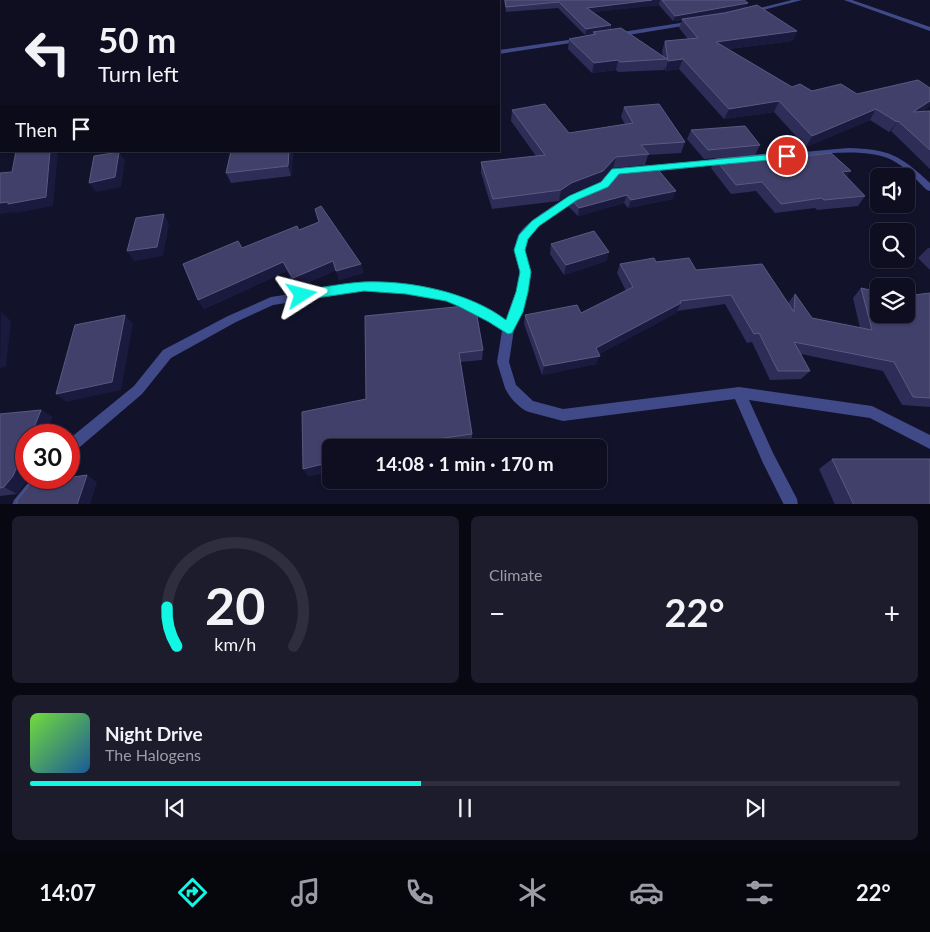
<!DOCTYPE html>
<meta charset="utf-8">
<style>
body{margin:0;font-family:Lato,sans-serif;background:#1c1c2d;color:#f1f3f6;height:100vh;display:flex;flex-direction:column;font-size:19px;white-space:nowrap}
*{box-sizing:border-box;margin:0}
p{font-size:16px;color:#9b9ca5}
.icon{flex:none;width:28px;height:28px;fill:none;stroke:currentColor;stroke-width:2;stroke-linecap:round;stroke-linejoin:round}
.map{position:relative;height:504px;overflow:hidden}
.panel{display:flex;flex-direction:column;gap:12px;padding:12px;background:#080812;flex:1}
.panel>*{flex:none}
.banner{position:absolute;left:0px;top:0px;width:500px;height:152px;box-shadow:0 1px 4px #0004,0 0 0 1px #2e2e3e;background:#0e0e20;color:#f1f3f6;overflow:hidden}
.controls{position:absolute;left:870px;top:168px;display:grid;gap:10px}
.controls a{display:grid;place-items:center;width:45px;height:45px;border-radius:8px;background:#0e0e20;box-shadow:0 1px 4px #0004,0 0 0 1px #2e2e3e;font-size:25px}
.speed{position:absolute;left:15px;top:424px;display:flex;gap:10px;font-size:25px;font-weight:700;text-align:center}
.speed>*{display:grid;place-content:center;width:65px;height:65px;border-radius:50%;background:#0e0e20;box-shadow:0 1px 4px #0004,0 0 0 1px #2e2e3e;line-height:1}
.speed .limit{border:8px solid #d22;background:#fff;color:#111}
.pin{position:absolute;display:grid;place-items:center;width:42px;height:42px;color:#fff;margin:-21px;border:2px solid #fff;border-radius:50%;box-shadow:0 1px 5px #0007}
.me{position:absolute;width:55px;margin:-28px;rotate:81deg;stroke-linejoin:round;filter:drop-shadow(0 0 4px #0008)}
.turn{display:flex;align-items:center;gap:18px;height:105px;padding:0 15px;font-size:22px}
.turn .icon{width:65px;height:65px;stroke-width:2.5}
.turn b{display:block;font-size:35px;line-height:42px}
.then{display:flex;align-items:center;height:48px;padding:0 15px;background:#0003;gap:10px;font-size:19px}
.big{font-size:38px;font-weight:700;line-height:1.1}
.panel .widget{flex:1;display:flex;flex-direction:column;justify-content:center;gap:8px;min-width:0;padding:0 18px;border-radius:8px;background:#1c1c2d}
.panel .dial{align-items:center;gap:0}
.dial svg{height:130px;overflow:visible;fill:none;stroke:#2e2e3e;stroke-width:7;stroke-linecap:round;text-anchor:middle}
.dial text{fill:#f1f3f6;stroke:none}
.song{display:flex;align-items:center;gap:15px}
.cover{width:60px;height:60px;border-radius:8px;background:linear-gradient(135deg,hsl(100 70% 55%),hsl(210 70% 35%))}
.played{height:5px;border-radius:2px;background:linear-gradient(90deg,#12f6e4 45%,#2e2e3e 45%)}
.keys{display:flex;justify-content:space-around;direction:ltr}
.heat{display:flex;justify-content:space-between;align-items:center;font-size:28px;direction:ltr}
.panel .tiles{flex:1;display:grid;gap:12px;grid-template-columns:1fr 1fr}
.widget:last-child{grid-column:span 2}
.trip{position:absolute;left:322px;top:439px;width:285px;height:50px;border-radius:8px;background:#0e0e20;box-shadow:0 1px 4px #0004,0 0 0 1px #2e2e3e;font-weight:700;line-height:50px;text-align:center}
.menu{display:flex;height:80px;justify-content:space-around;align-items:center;background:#06060d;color:#9b9ca5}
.menu .icon{width:35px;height:35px}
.menu .current{color:#12f6e4}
.menu b{font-size:22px;color:#f1f3f6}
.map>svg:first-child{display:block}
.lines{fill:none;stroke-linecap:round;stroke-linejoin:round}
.minor{fill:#404a88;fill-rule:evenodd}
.wall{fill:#2d2d58;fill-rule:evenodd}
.shaded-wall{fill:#1a1a3f}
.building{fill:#40406a;stroke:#595981}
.route{fill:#12f6e4;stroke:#0ca094}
</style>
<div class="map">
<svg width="930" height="505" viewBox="0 0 930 505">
<rect width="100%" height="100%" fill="#12132b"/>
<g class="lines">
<path class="minor" d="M118 0H124V1H118Z
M792 0H802L751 13 748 11Z
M844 0H852L930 27V31Z
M693 21 695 22V24L616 37 613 35 616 33Z
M582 38 585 40 584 41 499 54V50Z
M0 139H1V143H0Z
M848 148C889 149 900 155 930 183V191L927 190C916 180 906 167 892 160 860 144 795 158 759 162L755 159 759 156Z
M725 159 729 162 728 164 619 175 607 187 596 191 592 188 601 183 613 170 616 169Z
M583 191 587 194 538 225 527 238 525 250 530 272 527 292 522 312 514 329 509 362 516 385 533 401 563 409 739 387 872 406 930 435V449L870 418 749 400 773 453 797 499 798 505H784L763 463 735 399 563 421 529 412C520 409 509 397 505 388L497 362 502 331 473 312 446 301 406 293 364 291 273 305 236 322 171 358 142 394 74 452 69 454V439L134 386 163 350 228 316 271 297 364 283 406 285 451 294 481 306 506 322C513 307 518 290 520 274 520 261 512 249 518 236 524 222 567 196 583 191Z
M32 478H48L46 483 29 505H12L14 500Z"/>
</g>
<path class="wall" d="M504 0H744L746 7 797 31 792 41 728 49 792 87 812 91 857 94 930 106 922 112 930 111V169L891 131 889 132 870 120 806 147 774 112 724 119 679 69 665 71 664 67V70L618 72 616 70 592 73 568 49 569 39 593 35V34L585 35 558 8 506 12ZM659 5 673 21 682 20 679 28 688 39 665 41 662 51 663 57 611 29V25L593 12Z
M624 107 685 142 681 153 648 155 645 165 613 168 600 181 569 194 559 201 492 209 481 173V162L536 156 511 121 512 110 569 133 625 124 621 117Z
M691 130 760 145 755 155 704 159 687 139Z
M293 151 291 176 231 183 226 173Z
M715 159 847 178 865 196 858 206 817 210 815 208 775 213 756 191 731 194 711 168Z
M610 181 673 199 628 208 624 203 578 216 569 207 571 199Z
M315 209 361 264 363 273 339 280 336 270 296 288 287 271 204 309 198 300 242 248 299 230 319 222Z
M551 244 609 252 606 261 564 275 550 254Z
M928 248H930V270L918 258Z
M656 262 696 270 788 303 795 294 812 318 860 328 853 298 861 288 879 314 930 293V407L902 405 883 371 801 354 810 371 801 379 770 380 752 342 747 343 725 304 677 311 676 313 599 354 596 364 542 375 524 324 525 315 581 313 626 291 617 273 620 264Z
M365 316 483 350 482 360 460 362 472 434V443L438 448H331V471L308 476 366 399Z
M41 410 52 417 45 435H26V478H28L25 483 17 494 0 496V414Z
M832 459 930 505H835L819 469Z"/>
<path class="shaded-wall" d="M330 0H340L338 1H328Z
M492 0H503L499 3V1H490Z
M652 0H660L659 5 586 13 587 8Z
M748 3 746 8 673 21 675 16Z
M611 25 610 31 593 32V34L585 35 586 29Z
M797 31 792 41 712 51 716 42Z
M683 59 679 69 665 71 668 61Z
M618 60 616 70 592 73 594 63Z
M779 101 774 112 724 119 729 109Z
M930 101V106L905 122 913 112Z
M876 109 870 120 806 147 812 136Z
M1 110V122H0V112Z
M898 121 891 131 889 132 897 122Z
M50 151H58L53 206 16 213 15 212 0 214V203L8 202Z
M289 151H293L291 176 288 166Z
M119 152 125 161 121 187 96 192 89 183Z
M616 157 613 168 600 181 569 194 559 201 561 190Z
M851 171 845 180 842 172Z
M676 191 673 199 628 208 631 200Z
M627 195 624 203 578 216 579 208Z
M164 214 169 224 163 256 134 261 127 251Z
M609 252 606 261 564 275 566 265Z
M333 261 336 270 296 288 293 278Z
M283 262 287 271 204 309 198 300Z
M361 264 363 273 339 280 336 271Z
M681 303 676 313 593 357 596 348Z
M1 312 11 321 6 366 0 368Z
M125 315 133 324 121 390 66 402 56 394Z
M600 356 596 364 542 375 544 366Z
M41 410 52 417 45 435H31Z
M26 445V478H28L25 483 17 494 4 487Z
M331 462V471L308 476 303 469Z
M87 475 97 482 90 505H77Z"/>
<path class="building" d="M145 0H160V1H144Z
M234 0H264L263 1H233Z
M265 0H330L328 1H273Z
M425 0H492L490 1H423Z
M505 0H652L587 8 611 25 586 29 559 2 506 7Z
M662 0H744L748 3 675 16Z
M757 5 797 31 716 42 792 87 800 84 812 91 841 84 857 94 918 80 930 88V101L913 112 930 111V150L898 121 897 122 876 109 812 136 779 101 729 109 683 59 668 61 665 41 698 38 682 19 725 13Z
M621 28 667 59 620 62 618 60 594 63 569 39 596 34 593 32Z
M0 90H1V110L0 112Z
M545 104 569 133 633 123 624 107 659 104 685 142 641 145 649 154 616 157 603 171 571 183 561 190 493 199 481 162 545 155 512 110Z
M745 126 760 145 708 150 691 130Z
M16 151H50L46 197 8 204V202L0 203V173L12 172Z
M231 151H289L288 166 226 173Z
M119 152 115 177 89 183 94 156Z
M831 153 851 171 842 172 865 196 824 200 822 198 781 204 762 182 736 185 715 159 768 154 773 160Z
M655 166 676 191 631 200 627 195 579 208 571 199 610 181 622 169Z
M321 206 361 264 336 271 333 261 293 278 283 262 198 300 183 264 238 241 242 248 297 226 299 230 319 222 315 209Z
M164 214 157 247 127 251 136 218Z
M594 231 609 252 566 265 551 244Z
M654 258 656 262 689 258 696 270 762 264 794 312 795 294 812 318 872 330 861 288 879 292V314H906V296L930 293V398L913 397 894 362 794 342 810 371H778L759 333 754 334 731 295 680 301 681 303 596 348 600 356 544 366 525 315 577 305 581 313 633 287 620 264Z
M475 305 483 350 459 353 472 434 387 446V448H331V462L303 469 302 412 366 399 365 316Z
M125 315 112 382 56 394 75 325Z
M41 410 31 435H26V445L13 476 4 487 0 488V414Z
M832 459H930V505H854Z
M87 475 77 505H16L18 499 31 483Z"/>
<path class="route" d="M787 153 792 156 791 158 619 174 608 187 577 200 539 226 528 239 525 250 531 272 528 292 523 312 512 333 508 334 489 322 458 306 446 301 406 294 364 291 302 300 298 299 296 295 298 292 302 290C322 288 343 283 363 282 409 280 469 292 506 320L516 292 520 272 514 250 519 235 532 221 569 196 601 182 612 169Z"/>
</svg>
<div class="controls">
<a><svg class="icon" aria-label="sound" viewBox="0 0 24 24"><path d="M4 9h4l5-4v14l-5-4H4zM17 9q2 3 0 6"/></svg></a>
<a><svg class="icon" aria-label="search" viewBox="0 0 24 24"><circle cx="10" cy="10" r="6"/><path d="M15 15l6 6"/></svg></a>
<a><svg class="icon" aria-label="layers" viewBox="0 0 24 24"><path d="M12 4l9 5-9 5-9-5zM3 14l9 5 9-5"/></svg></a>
</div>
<div class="speed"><div class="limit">30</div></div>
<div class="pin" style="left:787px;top:156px;background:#d93025"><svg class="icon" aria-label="arrive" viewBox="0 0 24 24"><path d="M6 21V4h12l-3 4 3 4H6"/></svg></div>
<svg class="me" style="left:302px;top:295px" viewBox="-20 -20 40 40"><path d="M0-17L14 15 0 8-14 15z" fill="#12f6e4" stroke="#fff" stroke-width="4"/></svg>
<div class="trip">14:08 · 1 min · 170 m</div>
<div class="banner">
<div class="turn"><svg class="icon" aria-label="left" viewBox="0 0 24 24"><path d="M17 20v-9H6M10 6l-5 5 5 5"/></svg><div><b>50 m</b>Turn left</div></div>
<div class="then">Then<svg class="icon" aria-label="arrive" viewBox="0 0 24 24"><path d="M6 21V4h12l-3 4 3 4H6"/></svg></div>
</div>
</div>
<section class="panel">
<div class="tiles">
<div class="widget dial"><svg viewBox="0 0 100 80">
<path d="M14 69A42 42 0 1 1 86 69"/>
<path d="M14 69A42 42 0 0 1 8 45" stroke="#12f6e4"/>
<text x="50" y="56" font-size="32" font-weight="700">20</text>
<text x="50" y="72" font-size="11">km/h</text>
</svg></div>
<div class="widget"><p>Climate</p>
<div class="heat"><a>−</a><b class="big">22°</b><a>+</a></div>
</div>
<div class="widget">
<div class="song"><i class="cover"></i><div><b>Night Drive</b><p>The Halogens</p></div></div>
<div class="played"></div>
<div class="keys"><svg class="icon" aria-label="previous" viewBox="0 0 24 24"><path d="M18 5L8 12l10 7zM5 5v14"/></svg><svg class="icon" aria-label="pause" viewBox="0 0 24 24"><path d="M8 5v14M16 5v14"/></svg><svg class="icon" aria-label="next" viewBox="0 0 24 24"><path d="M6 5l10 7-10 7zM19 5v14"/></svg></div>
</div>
</div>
</section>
<nav class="menu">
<b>14:07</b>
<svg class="icon current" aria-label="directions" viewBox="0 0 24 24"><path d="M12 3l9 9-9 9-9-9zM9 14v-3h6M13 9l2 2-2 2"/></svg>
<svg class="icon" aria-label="music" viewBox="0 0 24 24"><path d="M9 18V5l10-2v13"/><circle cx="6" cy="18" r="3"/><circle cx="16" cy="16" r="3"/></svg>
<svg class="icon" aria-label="phone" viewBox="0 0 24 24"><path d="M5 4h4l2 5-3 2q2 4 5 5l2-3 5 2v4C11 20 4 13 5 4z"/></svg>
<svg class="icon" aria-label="climate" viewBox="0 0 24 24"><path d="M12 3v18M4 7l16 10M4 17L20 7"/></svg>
<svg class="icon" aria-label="car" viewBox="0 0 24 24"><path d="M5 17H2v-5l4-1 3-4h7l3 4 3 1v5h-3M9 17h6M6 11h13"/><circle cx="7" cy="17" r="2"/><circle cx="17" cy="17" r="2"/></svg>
<svg class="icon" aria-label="filters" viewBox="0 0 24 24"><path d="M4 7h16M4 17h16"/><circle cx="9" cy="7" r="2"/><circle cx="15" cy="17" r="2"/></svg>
<b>22°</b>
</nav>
